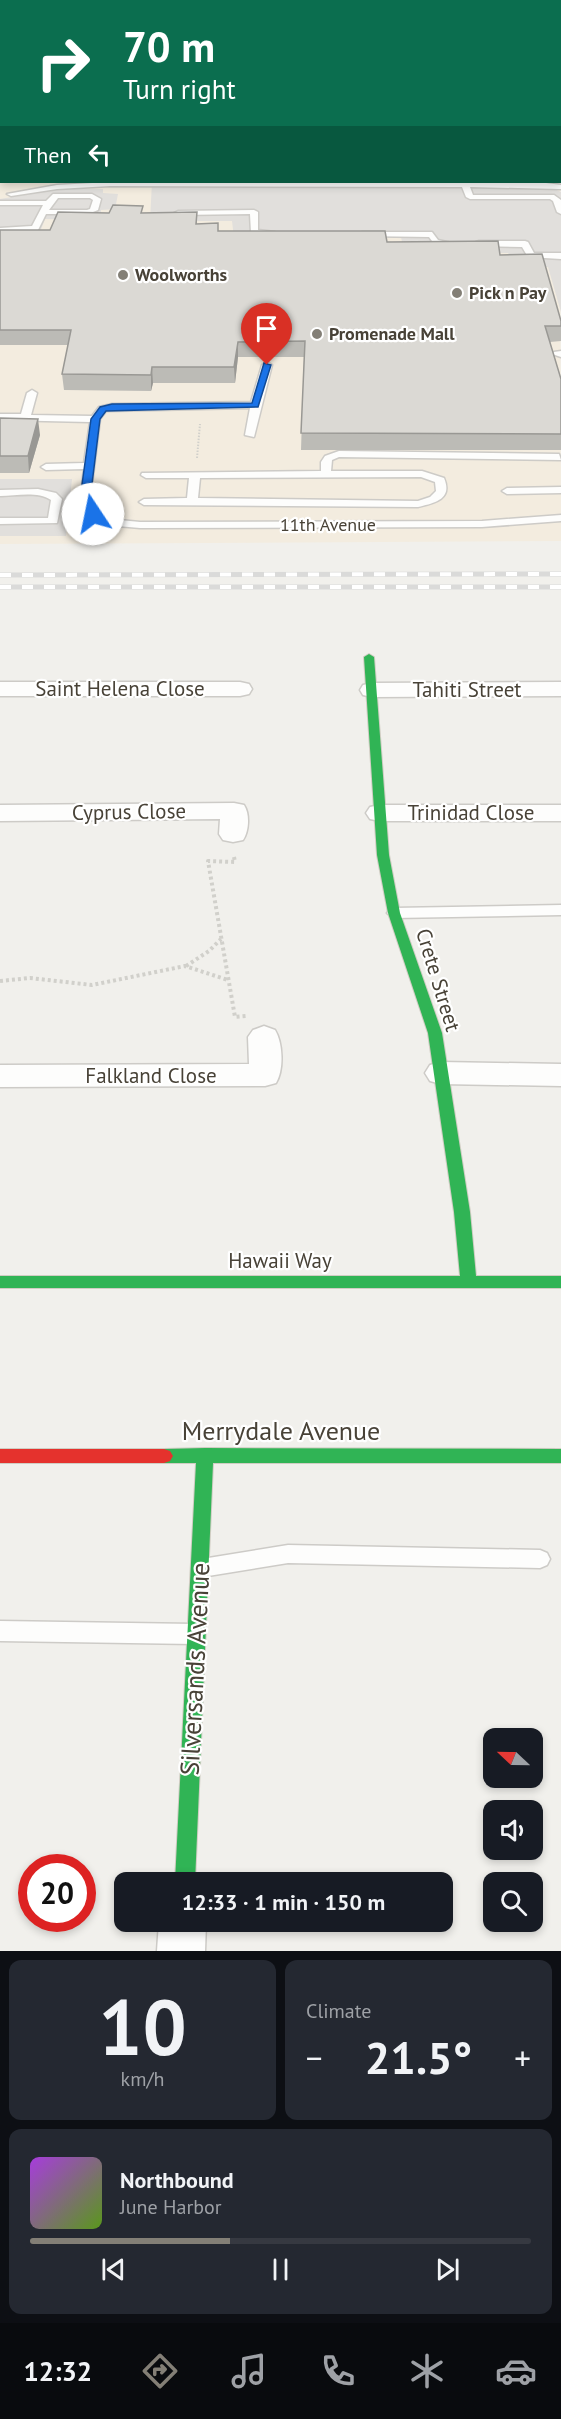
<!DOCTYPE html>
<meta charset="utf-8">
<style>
body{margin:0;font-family:"PT Sans",sans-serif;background:#242831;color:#f1f3f6;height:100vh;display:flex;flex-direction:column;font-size:22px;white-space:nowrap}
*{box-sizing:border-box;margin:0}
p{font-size:20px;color:#9ea1a6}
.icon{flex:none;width:33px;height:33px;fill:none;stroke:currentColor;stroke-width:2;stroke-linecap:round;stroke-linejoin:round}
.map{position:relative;height:1951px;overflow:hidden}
.panel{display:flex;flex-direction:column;gap:9px;padding:9px;background:#0d0f14;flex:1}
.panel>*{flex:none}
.banner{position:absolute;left:0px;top:0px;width:561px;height:183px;box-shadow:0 3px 9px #0003;background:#0b6e4f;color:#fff;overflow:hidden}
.needle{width:39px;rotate:292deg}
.tools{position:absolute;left:483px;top:1728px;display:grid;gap:12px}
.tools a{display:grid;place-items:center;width:60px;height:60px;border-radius:12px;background:#171b24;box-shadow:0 3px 9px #0003;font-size:30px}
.speed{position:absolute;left:18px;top:1854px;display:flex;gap:12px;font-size:30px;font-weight:700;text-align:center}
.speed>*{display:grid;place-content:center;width:78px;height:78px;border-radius:50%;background:#171b24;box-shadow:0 3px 9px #0003;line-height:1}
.speed .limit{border:9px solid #d22;background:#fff;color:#111}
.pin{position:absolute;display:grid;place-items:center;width:51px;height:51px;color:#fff;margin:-62px -26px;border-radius:50% 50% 50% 0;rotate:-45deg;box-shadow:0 0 6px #0007}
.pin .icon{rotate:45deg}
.me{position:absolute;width:66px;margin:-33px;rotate:349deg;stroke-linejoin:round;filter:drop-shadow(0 0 4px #0008)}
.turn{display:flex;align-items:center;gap:21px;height:126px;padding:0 24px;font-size:27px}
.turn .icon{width:78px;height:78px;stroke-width:2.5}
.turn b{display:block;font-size:42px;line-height:51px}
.then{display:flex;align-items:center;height:57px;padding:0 24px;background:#0003;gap:12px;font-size:22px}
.big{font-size:45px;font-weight:700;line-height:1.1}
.panel .card{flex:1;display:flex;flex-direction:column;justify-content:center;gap:9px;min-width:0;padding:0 21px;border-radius:12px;background:#242831}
.panel .dial{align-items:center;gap:0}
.dial b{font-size:78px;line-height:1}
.song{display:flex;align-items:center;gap:18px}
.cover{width:72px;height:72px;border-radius:9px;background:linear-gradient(135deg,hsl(280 70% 55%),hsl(90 70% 35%))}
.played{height:6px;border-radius:3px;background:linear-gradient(90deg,#837f76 40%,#363941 40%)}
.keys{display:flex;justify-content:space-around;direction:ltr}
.heat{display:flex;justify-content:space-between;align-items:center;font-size:33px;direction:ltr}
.panel .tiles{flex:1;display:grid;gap:9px;grid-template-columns:1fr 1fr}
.card:last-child{grid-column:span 2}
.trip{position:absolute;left:114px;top:1872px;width:339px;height:60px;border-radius:12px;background:#171b24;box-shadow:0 3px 9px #0003;font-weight:700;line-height:60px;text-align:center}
.menu{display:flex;height:96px;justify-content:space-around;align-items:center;background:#090b0e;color:#9ea1a6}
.menu .icon{width:42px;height:42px}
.menu .selected{color:#837f76}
.menu b{font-size:27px;color:#f1f3f6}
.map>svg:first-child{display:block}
.commercial{fill:#f3ecdf}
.parking{fill:#e1dfdc}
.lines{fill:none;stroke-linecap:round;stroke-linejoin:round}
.lane-casing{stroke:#cdcbc7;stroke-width:3}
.street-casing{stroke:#cdcbc7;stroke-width:3}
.fast-casing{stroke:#d0cdc3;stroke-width:2}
.slow-casing{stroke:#d0cdc3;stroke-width:2}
.jam-casing{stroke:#d0cdc3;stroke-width:2}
.path-far2{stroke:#d1d0cb;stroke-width:1.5;stroke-dasharray:1.5 1.5;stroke-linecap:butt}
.path-far1{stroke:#d1d0cb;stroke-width:2;stroke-dasharray:1.5 1.5;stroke-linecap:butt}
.path{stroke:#d1d0cb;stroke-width:4;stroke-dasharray:3 3;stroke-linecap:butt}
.lane{fill:#fdfdfc;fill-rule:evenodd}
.street{fill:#fdfdfc;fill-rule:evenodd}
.fast{fill:#30b455;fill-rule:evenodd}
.slow{fill:#ff9f0a;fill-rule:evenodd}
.jam{fill:#e5322d;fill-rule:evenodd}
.rail-casing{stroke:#dadad9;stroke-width:5}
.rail{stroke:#fff;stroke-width:4;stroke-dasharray:11;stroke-linecap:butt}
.wall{fill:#bcbbb6}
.shaded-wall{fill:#999894}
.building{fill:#dbd9d4;stroke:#999894;stroke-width:1.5}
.route{fill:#1a73e8;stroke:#114b97;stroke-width:1.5}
.poi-dot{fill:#837f76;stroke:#fff;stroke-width:2}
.labels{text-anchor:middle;stroke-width:4.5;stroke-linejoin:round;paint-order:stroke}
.far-poi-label{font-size:18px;font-weight:bold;fill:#484237;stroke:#fff;text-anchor:start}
.far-street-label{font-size:18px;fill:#484237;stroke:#fff}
.street-label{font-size:21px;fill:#484237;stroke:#fff}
.near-street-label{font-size:26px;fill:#484237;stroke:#fff}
</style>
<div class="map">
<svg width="561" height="1951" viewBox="0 0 561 1951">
<rect width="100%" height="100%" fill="#f1f0ec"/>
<path class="commercial" d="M560 131 561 541 0 544V132L2 182H560Z"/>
<path class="parking" d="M152 182H269L270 187 552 188 561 192V312L548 267H515L508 253 404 252 401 237 234 238 232 221H150Z
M60 189H103V193L118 194 115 209 101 210V220L45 219 37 240H0V199Z
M0 479H72L66 536H0Z"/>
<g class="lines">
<defs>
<path id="lane" d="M0 132H2L0 141Z
M560 143H561V147H560Z
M0 172H2V176H0Z
M560 173H561V177H560Z
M110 182 546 183 561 185V189L470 187 473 195H554L561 200V214L557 212 553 201 550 199H470L466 197 462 187 110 186 57 189 11 196 7 194 57 185Z
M53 194H92L101 199 98 210 88 214H46L38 230 0 232V228L32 226 43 205H0V201H46ZM58 198H90L93 200 90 209 87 210H49Z
M254 210 258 212V230L275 232V236L258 235 251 233 250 214 178 215 174 213 178 211Z
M365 232H432L438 240 456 244 452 247 435 245 429 237 362 236V232Z
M479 241H525L528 242 534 253H561V259L528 257 522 247 476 246V242Z
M561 351V357L552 354 554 352Z
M267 362 272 365 254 437 245 435 250 408 106 411 100 419 91 492 92 503 99 518 140 522 482 521 561 515V521L482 527 140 528 95 524C76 517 82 485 84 469L46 470 41 467 46 464 84 463 90 422 0 420V414H21L27 393 32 390 37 393 31 415 92 416 99 407 112 404 251 402 262 365Z
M339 451 559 454 561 460 339 457 332 460 331 471H422L444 478C453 499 435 503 418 507L144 505 139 502 144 499 187 498 189 478H146L141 475 142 473 321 471V462L325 456ZM421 477 435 482 436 491 430 497 418 501 198 498 200 478Z
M561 487V493L507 494 502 491 507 488Z
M38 489 56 493 62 499 57 523 0 524V518H48L51 500C37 491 16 496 0 496V490Z
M561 905V915L394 918 387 913 394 908Z
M288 1545 540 1550 547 1553 550 1559 547 1565 540 1568 288 1563 202 1577 195 1574 192 1568 195 1562 202 1559Z
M0 1621 194 1624 201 1627 204 1634 201 1641 194 1644 0 1641Z"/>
<path id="street" d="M212 0H224V2H212Z
M252 0H274L251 2Z
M481 0H493L494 2H482Z
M0 3H2V11H0Z
M560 80H561V88H560Z
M0 682H240L249 684 252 689 249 694 240 696H0Z
M561 682V696L372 697 363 695 360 690 363 685 372 683Z
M234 803 244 805C250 814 249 831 243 840L233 842 223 840 219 834 220 819 0 821V805Z
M380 805H561V821H380L370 819 366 813 370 807Z
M264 1026 275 1030C283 1043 284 1070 276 1083L265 1086 0 1087V1065L249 1064 248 1037 253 1030Z
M441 1062 561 1064V1086L441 1084 430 1081 425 1073 430 1065Z
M159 1922H206L205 1951H157Z"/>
<path id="fast" d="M560 121H561V125H560Z
M369 654 374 657 389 855 400 913 442 1033 470 1212 476 1276H561V1288H0V1276H460L454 1212 428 1033 388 913 377 855 364 657Z
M205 1448 561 1449V1463H213L195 1882H175L196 1463H164L158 1461 155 1456 158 1451 164 1449Z"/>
<path id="slow" d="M0 106H2V110H0Z"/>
<path id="jam" d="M0 1449H164L170 1451 173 1456 170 1461 164 1463H0Z"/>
</defs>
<use href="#lane" class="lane-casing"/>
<use href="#street" class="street-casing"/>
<use href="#fast" class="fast-casing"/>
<use href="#slow" class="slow-casing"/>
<use href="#jam" class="jam-casing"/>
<path class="path-far2" d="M33 2 39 0
M58 2 62 0"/>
<path class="path-far1" d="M197 458 200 424"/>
<path class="path" d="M234 857 235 862 208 861 235 1017 246 1016
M186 966 209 951 221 939
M0 981 30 978 92 985 185 966 228 980"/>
<use href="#lane" class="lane"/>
<use href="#street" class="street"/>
<use href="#fast" class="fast"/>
<use href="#slow" class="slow"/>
<use href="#jam" class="jam"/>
<defs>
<path id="rail" d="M0 575 561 574
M0 587H561"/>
</defs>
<use href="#rail" class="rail-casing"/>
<use href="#rail" class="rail"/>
</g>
<path class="wall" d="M197 212V224L218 231 387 242 500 255 561 321V341L550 342 561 379V450H301L304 357H238L235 383H153L151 391 64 390 62 374 68 345H0V230H50L143 213Z
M0 418 40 435 29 473H0Z"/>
<path class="shaded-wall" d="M238 342V357L235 383 234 367Z
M152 367 153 383 151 391V375Z
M38 419 40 435 29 473 28 456Z"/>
<path class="building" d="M113 205 143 206 141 213 197 212 196 224 218 223V231H385L387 242 498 241 500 255 542 254 561 321V326H545L561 379V434L301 433 305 341 238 342 234 367H152L151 375 62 374 71 330H0V230H50L58 212 109 213Z
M0 418 38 419 28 456H0Z"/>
<path class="route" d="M264 363 271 365 258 407 106 411 100 419 91 492 92 503 98 514 89 516 82 503 81 492 91 419 100 407 112 404 252 403Z"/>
<g class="poi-dot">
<circle cx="123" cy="275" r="6"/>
<circle cx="457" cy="293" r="6"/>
<circle cx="317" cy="334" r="6"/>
</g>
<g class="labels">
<g class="far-poi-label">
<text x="135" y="281">Woolworths</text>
<text x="469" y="299">Pick n Pay</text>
<text x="329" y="340">Promenade Mall</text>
</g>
<g class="far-street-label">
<text x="328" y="531">11th Avenue</text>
</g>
<g class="street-label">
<text x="120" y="696">Saint Helena Close</text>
<text x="467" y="697">Tahiti Street</text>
<text transform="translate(129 812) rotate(-1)" y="7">Cyprus Close</text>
<text x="471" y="820">Trinidad Close</text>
<text transform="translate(438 980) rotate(73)" y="7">Crete Street</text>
<text x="151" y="1083">Falkland Close</text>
<text x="280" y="1268">Hawaii Way</text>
</g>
<g class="near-street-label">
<text x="281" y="1440">Merrydale Avenue</text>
<text transform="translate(195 1669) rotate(-87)" y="9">Silversands Avenue</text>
</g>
</g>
</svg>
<div class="tools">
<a><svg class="needle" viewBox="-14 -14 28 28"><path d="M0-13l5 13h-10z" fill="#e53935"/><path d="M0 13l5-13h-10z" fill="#9ea1a6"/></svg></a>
<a><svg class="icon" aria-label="sound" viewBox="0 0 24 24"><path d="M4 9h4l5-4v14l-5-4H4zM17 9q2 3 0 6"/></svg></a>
<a><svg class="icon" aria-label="search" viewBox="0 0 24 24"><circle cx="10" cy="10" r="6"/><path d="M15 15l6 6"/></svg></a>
</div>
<div class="speed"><div class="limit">20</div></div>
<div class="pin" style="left:267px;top:365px;background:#d93025"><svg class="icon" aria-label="arrive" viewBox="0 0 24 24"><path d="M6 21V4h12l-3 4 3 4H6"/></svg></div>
<svg class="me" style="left:93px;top:514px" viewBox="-20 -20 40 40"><circle r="19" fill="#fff"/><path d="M0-13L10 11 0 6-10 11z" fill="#1a73e8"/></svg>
<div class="trip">12:33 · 1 min · 150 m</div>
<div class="banner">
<div class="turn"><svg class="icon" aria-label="right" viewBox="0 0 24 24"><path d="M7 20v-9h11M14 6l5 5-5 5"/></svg><div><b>70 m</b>Turn right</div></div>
<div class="then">Then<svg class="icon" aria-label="left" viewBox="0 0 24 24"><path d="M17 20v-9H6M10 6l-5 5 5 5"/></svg></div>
</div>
</div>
<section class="panel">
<div class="tiles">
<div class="card dial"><b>10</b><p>km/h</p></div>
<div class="card"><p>Climate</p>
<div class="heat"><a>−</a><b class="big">21.5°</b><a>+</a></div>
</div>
<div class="card">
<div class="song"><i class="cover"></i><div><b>Northbound</b><p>June Harbor</p></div></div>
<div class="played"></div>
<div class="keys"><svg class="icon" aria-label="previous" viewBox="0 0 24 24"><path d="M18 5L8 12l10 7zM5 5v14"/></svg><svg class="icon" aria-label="pause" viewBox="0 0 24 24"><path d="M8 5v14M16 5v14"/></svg><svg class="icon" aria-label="next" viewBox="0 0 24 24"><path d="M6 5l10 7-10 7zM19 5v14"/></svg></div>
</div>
</div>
</section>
<nav class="menu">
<b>12:32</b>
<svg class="icon selected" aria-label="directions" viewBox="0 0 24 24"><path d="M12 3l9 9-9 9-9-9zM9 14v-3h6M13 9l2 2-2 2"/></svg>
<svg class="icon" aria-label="music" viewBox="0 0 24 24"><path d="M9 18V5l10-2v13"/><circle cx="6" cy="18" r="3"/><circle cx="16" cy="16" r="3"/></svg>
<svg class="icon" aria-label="phone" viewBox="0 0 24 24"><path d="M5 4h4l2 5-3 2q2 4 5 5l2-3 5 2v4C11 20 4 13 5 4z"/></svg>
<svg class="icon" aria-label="climate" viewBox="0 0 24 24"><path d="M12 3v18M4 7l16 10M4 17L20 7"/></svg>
<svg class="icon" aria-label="car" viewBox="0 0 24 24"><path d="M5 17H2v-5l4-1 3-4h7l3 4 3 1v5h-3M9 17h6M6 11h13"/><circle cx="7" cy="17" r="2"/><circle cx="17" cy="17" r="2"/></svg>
</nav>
